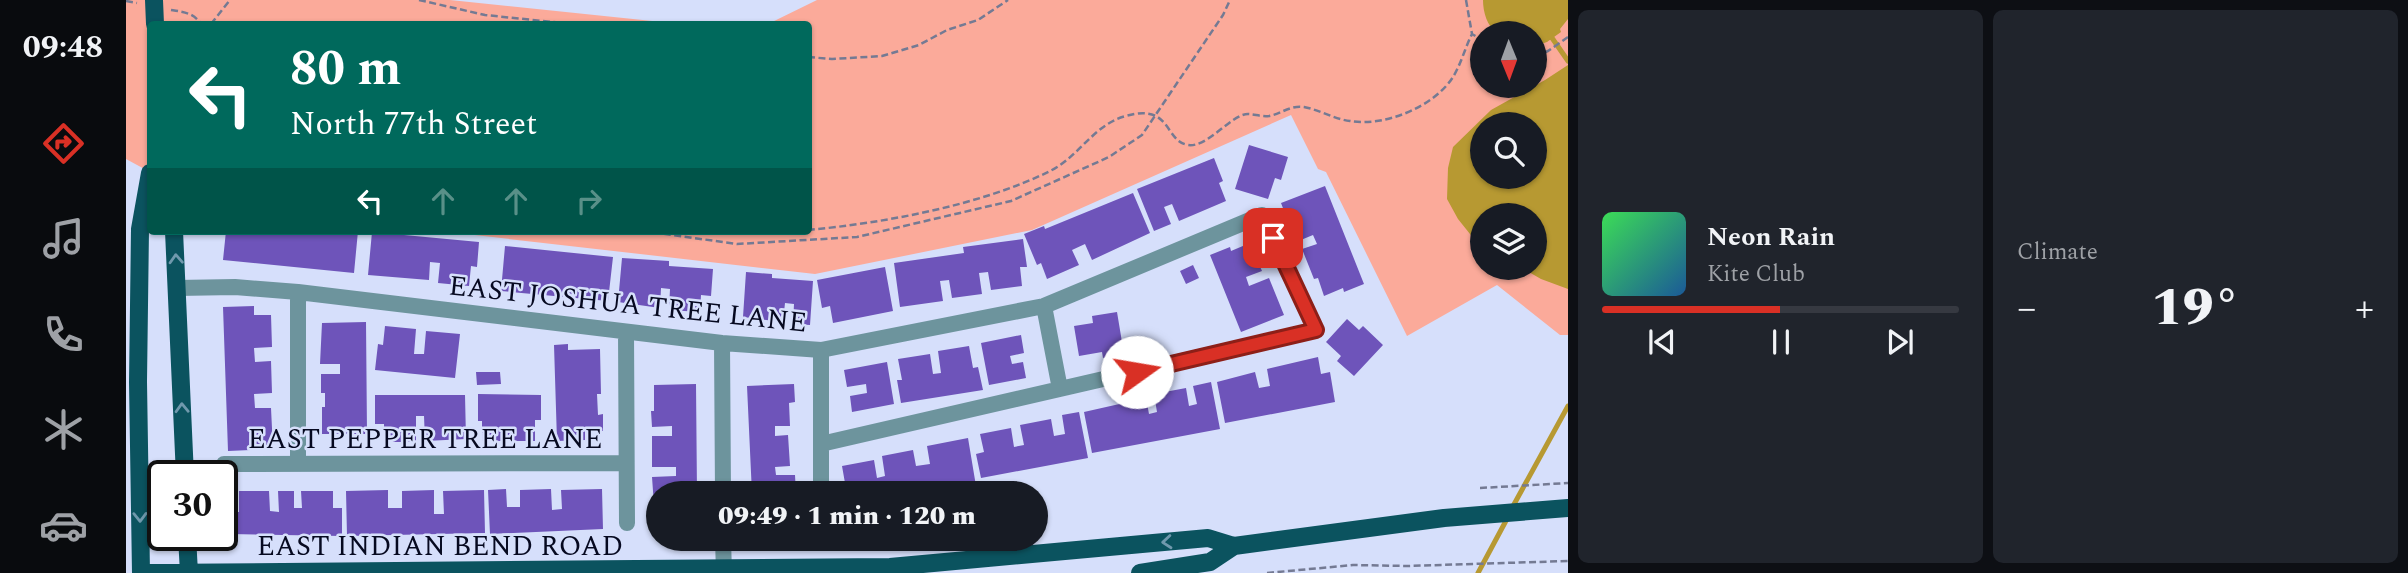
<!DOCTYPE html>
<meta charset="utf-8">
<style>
body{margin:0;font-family:Spectral,serif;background:#20242c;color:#f1f3f6;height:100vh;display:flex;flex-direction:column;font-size:26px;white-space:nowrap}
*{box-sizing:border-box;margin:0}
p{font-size:23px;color:#9ea1a6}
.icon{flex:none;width:38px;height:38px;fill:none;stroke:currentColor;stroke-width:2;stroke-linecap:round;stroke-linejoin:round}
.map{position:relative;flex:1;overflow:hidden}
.details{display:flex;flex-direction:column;gap:10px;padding:10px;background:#0d0f14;width:840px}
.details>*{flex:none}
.hud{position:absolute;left:21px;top:21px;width:665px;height:214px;border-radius:7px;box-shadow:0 2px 5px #0004;background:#00695c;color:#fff;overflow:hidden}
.needle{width:46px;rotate:179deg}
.controls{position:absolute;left:1344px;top:21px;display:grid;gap:14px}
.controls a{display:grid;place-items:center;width:77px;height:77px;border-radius:50%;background:#171b24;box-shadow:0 2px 5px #0004;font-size:35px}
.speed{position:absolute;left:21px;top:460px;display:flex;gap:14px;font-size:35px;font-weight:700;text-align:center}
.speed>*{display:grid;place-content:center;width:91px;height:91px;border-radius:50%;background:#171b24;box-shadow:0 2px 5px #0004;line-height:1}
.speed .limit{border:4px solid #111;border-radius:10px;background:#fff;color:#111}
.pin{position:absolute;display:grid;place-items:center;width:60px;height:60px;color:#fff;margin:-30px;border-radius:14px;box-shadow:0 4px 10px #0006}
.me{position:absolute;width:77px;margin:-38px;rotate:77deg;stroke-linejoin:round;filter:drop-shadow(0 0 5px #0008)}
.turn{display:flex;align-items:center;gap:24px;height:147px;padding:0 28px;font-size:32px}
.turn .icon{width:91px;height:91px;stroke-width:2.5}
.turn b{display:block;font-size:49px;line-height:60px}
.lanes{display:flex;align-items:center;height:66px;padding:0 28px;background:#0003;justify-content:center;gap:35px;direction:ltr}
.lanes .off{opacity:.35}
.big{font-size:52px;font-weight:800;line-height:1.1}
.details .tile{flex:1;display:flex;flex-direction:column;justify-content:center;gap:10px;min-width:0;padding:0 24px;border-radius:10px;background:#20242c}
.song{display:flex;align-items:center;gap:21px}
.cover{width:84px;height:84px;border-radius:10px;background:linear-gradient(135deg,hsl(130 70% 55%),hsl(210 70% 35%))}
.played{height:7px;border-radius:4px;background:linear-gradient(90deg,#d93025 50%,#363941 50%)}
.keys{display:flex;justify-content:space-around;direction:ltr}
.heat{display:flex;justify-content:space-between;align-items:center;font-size:38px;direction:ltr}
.details .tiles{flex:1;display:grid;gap:10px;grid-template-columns:repeat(2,1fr)}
.trip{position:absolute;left:520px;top:481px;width:402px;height:70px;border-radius:35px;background:#171b24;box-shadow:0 2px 5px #0004;font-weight:800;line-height:70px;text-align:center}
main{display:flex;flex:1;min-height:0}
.menu{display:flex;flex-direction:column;width:126px;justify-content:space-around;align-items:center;background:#090b0e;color:#9ea1a6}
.menu .icon{width:49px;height:49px}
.menu .active{color:#d93025}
.menu b{font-size:32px;color:#f1f3f6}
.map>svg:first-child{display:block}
.green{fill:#fbaa9a;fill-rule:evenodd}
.water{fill:#b79932;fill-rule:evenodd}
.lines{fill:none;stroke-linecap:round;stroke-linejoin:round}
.stream{stroke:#b79932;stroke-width:5}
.building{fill:#6e54ba}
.path{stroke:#747a93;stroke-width:2.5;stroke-dasharray:7 3.5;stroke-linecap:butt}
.minor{stroke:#6d949d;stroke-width:16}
.major{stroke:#0b535f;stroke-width:18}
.oneway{stroke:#7099ad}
.route-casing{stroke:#8d1f18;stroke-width:18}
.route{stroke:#d93025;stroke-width:12}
.labels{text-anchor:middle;stroke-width:5;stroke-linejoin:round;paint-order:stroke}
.street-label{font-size:28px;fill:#060920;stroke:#d6dffb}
</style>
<main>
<nav class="menu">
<b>09:48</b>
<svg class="icon active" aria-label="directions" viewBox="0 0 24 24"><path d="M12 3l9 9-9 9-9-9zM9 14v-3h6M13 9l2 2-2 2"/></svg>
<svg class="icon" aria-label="music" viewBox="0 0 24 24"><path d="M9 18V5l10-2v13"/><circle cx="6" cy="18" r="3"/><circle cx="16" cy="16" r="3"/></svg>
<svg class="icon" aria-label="phone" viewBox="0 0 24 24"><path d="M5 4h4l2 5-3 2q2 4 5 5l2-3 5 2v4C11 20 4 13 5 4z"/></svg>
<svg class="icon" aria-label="climate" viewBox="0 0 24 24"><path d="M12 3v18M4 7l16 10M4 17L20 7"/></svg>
<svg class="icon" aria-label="car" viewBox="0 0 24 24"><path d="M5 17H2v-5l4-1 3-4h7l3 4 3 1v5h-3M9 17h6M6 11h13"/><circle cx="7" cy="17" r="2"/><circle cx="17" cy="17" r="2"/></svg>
</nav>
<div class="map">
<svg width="1442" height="573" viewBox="0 0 1442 573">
<rect width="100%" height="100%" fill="#d6dffb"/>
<path class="green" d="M0 0H324L555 24H24V172L0 159Z
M691 0H1442V335H1434L1371 285 1281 336 1200 172 1192 169 1165 115 906 230 689 274 313 231H682V24H642ZM1356 33H1409V86H1356ZM1356 124H1409V177H1356ZM1356 215H1409V268H1356Z"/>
<path class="water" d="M1357 0H1442V19L1434 29 1435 32 1421 42 1409 46V33H1371C1361 26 1357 12 1357 0Z
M1442 65V289L1415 279 1396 268H1409V215H1356V241L1348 239 1332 219 1321 199 1322 168 1327 147 1365 110 1419 80ZM1356 124H1409V177H1356Z"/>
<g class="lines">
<path class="stream" d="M1424 35 1442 61
M1386 508 1442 406
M1352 573 1382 517"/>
</g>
<path class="building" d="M1123 145 1162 157 1155 180 1149 178 1142 199 1109 189Z
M1088 158 1097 181 1093 183 1100 201 1053 221 1046 204 1038 207 1045 224 1028 231 1011 189Z
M1199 186 1238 284 1218 292 1217 288 1198 296 1192 278 1188 279 1176 249 1191 244 1187 235 1170 242 1155 203Z
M1007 193 1024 233 966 260 959 244 946 250 953 265 921 279 915 263 911 265 898 234 918 226 919 229Z
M100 231H232L228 273 97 260Z
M246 232 353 242 351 267 345 266 343 286 312 283 314 263 304 262 303 280 242 275Z
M897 239 901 267H894L896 286 865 290 862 272 853 273 856 294 826 298 823 280 814 281 817 301 774 307 768 263 838 253 837 247Z
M1124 243 1136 271 1120 277 1123 286 1143 278 1158 315 1115 332 1084 255 1104 247 1105 251Z
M379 246 487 257 482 301 375 291Z
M496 258 543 261V266L587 269 585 296 575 295 574 312 543 310 544 289 535 288 534 308 492 302Z
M1067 265 1073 278 1060 284 1054 271Z
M759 267 767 311 707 323 704 306 696 308 691 280Z
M620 272 646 274V278L687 281 684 325 667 324 668 304 659 303 657 322 617 317Z
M128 306V315H145L146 347 128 348 129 362 145 361 146 393 128 394 129 408H145L147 449 102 451 97 307Z
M991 312 998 354 977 358 976 352 953 356 948 326 967 323 966 316Z
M1221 319 1233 330 1237 326 1257 345 1228 376 1211 361 1215 356 1200 342Z
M240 322 241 434H196V407H199V393H195V374H214V364H194L196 323Z
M259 326 290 329 288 354H298L300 331 334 334 329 378 249 370 252 344 257 345Z
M895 335 898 353 884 356 886 364 897 362 900 378 863 385 855 343Z
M442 344V350L474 349 475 394H471L472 415 477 414V431H459V440L431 441 428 345Z
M843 346 847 368 852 367 857 390 775 403 771 380H776L772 359 804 354 807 374 815 373 812 351Z
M1192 357 1195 374 1204 372 1209 402 1099 423 1091 382 1129 372 1133 388 1144 386 1141 369Z
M761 362 768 404 726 412 724 396 741 393 740 384 721 387 718 370Z
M350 372H374L375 384 351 385Z
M1085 382 1094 429 966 453 958 412 1020 398 1023 414 1031 412 1028 394 1060 388 1063 406 1071 404 1067 386Z
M570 384 571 494H532V519H529L526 477 550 476V467H526V436H546V426L526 427 525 411H528V385Z
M668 384 669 402 663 403 664 426H649V436L662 435 664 466 649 467 650 475H669L670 494H626L621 386Z
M352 394 415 395V420H409V441H356V421H352Z
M249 395H339L340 439 299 441 298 416H290V442H258V424H249Z
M953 412 962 458 855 478 850 454 858 452 854 434 885 428 888 447 898 445 894 425 925 419 928 436 939 434 936 415Z
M842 438 850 486 807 494H714L713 484 719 483 716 466 748 460 751 478 759 476 756 456 787 450 790 466 804 464 801 446Z
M380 489 381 507H394V490L425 489 426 510 436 509 435 490 476 489 477 529 364 534 362 490Z
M262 490V508H276V491L308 490V514H318L317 491 358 490 359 533 221 536 220 491Z
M113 491H143L144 511 153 512 152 491H168V508H176L175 491H207V508H216V536L104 534V512H113Z"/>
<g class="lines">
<path class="path" d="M293 0 359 15 446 24
M1340 0 1346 34 1356 40
M0 1 11 3
M45 10C58 12 68 13 75 24
M85 24 104 0
M1409 56 1422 51 1442 37
M682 57 706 59 756 56 793 45 821 30 852 20 882 0
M682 230C758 223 856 205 924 171 953 157 968 124 1000 116 1046 103 1038 141 1062 145 1082 148 1105 114 1122 114 1128 114 1136 117 1143 116 1155 114 1164 105 1178 107 1194 110 1208 119 1224 121 1258 127 1308 107 1327 77 1335 64 1339 48 1346 34
M517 231 611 244 731 237 885 201 983 157 1016 135 1097 15 1104 0
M1354 488 1442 483
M1141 573 1227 565 1282 566 1442 561"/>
<path class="minor" d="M51 288 109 287 172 292 596 343 695 350 918 306 1136 215 1190 330 695 444
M918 306 934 389
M500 332 501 523
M596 343 597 494
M695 350V494
M98 464 500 463
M172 464V292
M597 539 598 573"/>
<path class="major" d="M28 0 29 24
M48 231 59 476
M61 536 63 573
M15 573 12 382 14 229 24 173
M23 573 764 567 1082 538 1108 546 1318 518 1442 508
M1014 573 1084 562 1108 546"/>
</g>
<defs><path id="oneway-chevron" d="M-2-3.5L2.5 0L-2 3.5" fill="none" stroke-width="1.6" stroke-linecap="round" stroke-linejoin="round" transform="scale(1.75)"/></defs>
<g class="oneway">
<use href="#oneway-chevron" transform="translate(50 259) rotate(-93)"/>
<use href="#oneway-chevron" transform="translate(56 408) rotate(-92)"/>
<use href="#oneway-chevron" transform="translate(14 517) rotate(89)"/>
<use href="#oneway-chevron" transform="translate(1041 542) rotate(175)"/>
</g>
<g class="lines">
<defs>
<path id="route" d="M1011 372 1190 330 1147 238"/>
</defs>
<use href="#route" class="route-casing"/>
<use href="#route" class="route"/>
</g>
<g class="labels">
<g class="street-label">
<text transform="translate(502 303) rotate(6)" y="10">EAST JOSHUA TREE LANE</text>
<text x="299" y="448">EAST PEPPER TREE LANE</text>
<text x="314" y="555">EAST INDIAN BEND ROAD</text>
</g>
</g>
</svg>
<div class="controls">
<a><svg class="needle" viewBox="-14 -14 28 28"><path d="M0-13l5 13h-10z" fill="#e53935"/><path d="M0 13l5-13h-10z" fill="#9ea1a6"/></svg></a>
<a><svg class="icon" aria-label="search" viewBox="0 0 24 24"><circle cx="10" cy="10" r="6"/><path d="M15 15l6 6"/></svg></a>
<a><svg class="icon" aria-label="layers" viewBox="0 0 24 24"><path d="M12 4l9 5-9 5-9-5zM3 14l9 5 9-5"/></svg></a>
</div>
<div class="speed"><div class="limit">30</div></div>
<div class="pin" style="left:1147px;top:238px;background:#d93025"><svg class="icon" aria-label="arrive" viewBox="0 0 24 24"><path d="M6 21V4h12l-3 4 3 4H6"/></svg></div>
<svg class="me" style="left:1011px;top:372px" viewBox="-20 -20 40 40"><circle r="19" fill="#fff"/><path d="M0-13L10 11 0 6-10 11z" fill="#d93025"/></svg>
<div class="trip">09:49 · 1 min · 120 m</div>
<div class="hud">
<div class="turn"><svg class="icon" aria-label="left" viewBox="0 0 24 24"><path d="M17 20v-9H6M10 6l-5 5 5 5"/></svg><div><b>80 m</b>North 77th Street</div></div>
<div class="lanes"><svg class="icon" aria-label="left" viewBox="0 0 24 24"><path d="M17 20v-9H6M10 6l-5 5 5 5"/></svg><svg class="icon off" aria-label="ahead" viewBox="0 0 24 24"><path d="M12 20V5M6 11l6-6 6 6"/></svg><svg class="icon off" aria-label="ahead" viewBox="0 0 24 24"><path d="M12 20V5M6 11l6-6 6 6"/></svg><svg class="icon off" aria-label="right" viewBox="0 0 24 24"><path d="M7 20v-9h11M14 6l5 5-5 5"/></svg></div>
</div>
</div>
<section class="details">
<div class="tiles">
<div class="tile">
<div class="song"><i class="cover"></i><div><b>Neon Rain</b><p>Kite Club</p></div></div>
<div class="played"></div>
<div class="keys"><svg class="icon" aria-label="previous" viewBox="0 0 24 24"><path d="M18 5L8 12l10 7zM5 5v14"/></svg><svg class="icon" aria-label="pause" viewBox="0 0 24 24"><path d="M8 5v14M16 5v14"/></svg><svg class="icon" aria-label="next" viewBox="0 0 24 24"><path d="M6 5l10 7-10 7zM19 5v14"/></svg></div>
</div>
<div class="tile"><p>Climate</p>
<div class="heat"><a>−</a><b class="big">19°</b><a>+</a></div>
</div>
</div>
</section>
</main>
